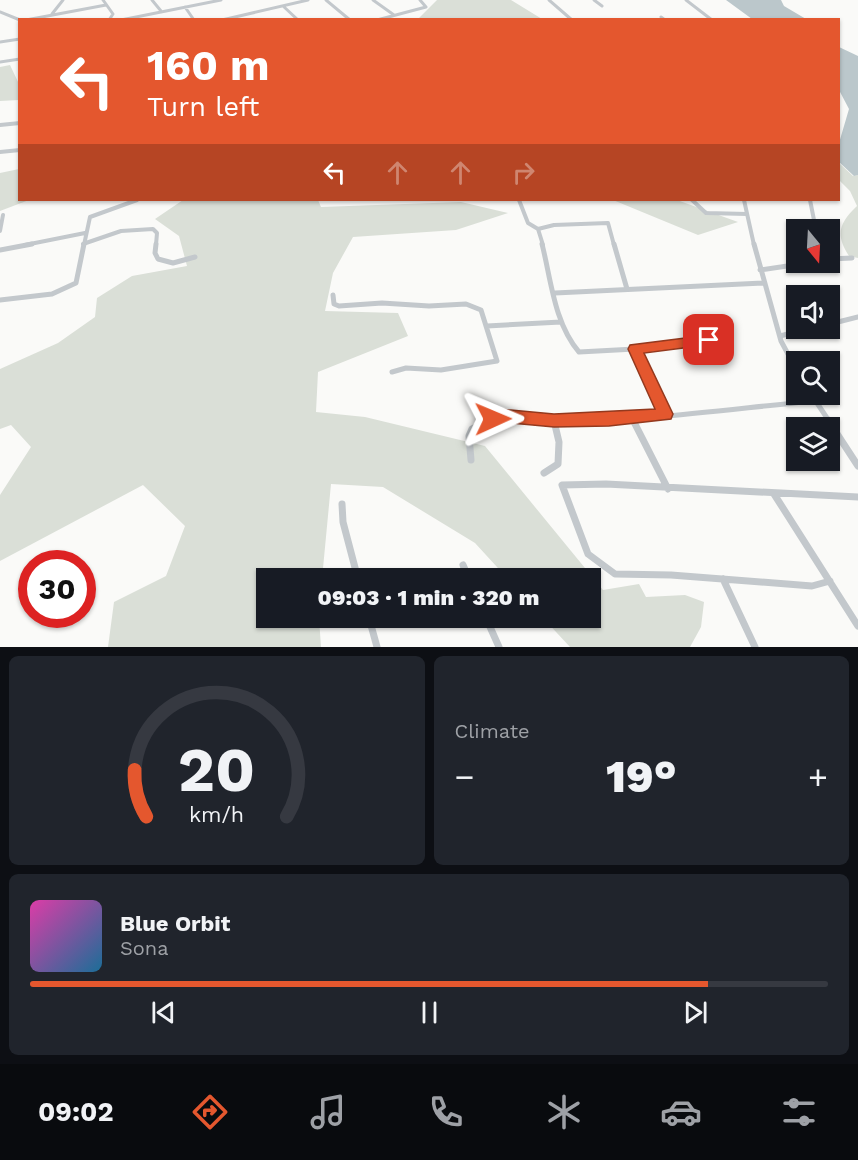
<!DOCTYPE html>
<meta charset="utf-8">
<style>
body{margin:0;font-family:"Work Sans",sans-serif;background:#20242c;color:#f1f3f6;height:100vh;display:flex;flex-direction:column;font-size:22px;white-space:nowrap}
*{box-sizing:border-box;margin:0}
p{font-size:20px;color:#9ea1a6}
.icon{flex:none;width:33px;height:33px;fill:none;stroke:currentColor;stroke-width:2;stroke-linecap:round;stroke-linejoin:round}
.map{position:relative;height:647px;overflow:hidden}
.side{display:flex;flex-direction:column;gap:9px;padding:9px;background:#0d0f14;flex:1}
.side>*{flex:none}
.hud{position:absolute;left:18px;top:18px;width:822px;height:183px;border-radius:0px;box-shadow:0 2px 4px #0004;background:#e4572e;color:#fff;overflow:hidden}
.needle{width:39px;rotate:162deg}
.buttons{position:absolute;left:786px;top:219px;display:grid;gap:12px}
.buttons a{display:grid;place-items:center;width:54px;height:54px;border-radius:0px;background:#171b24;box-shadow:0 2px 4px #0004;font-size:30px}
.speed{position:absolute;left:18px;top:550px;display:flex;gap:12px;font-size:30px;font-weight:700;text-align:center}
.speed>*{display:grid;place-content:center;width:78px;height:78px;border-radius:50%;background:#171b24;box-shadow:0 2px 4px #0004;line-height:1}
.speed .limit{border:9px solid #d22;background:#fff;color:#111}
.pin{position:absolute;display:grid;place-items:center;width:51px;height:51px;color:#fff;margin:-26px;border-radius:12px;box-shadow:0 3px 9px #0006}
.me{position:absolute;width:66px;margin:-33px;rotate:89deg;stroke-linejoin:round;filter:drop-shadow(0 0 4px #0008)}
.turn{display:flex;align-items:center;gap:21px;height:126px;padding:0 30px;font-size:27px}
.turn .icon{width:78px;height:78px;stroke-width:2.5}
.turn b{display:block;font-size:42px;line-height:51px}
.lanes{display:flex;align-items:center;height:57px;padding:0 30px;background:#0003;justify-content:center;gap:30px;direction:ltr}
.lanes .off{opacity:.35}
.big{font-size:45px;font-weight:800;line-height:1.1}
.side .tile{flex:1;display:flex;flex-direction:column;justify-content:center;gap:9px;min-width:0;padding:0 21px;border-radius:9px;background:#20242c}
.side .dial{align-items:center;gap:0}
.dial svg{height:156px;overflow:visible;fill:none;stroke:#363941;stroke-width:7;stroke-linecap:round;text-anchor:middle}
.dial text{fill:#f1f3f6;stroke:none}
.song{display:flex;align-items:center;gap:18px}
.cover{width:72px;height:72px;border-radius:9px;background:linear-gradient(135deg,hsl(320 70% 55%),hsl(200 70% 35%))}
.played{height:6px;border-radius:3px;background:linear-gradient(90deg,#e4572e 85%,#363941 85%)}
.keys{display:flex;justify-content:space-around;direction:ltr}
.heat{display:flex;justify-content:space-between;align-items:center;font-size:33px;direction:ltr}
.side .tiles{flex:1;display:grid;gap:9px;grid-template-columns:1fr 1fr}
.tile:last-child{grid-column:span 2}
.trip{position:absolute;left:256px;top:568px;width:345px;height:60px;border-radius:0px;background:#171b24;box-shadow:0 2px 4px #0004;font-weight:800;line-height:60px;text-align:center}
.dock{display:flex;height:96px;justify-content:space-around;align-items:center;background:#090b0e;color:#9ea1a6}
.dock .icon{width:42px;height:42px}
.dock .on{color:#e4572e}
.dock b{font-size:27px;color:#f1f3f6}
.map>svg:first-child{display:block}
.green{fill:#dadfd7}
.water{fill:#bbc7cb}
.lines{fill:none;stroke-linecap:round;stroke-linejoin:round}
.minor-far3{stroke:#c3c8cc;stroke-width:3}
.minor-far2{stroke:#c3c8cc;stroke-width:4}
.minor-far1{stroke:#c3c8cc;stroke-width:5}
.minor{stroke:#c3c8cc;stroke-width:7}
.route{fill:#e4572e;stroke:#94391e;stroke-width:1.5}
</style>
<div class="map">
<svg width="858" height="647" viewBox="0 0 858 647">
<rect width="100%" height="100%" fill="#fafaf8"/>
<path class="green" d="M437 0H511L542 19H418Z
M10 65 19 84V100L0 101V67Z
M838 162 853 176 858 175V258L849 256C835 235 839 223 857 206L850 191 839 180Z
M19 169 20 200H29L0 211V173Z
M183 200H318L321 207 461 202 508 213 456 230 353 237 333 273 325 311 398 313 408 336 318 372 316 412 365 417 485 446 603 590 639 584 646 597 685 595 704 602 701 627 690 647H570L543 618H591V579H508L475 543 383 487 331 484 322 579H267V618H319L321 647H108L114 602 166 576 185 526 143 485 0 561V495L31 447 11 425 0 429V369L58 343 95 317 97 298 132 276 187 266 179 236 155 219Z
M613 200H677L738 222 698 235Z"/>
<path class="water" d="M726 0H781L784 6 806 19H752Z
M839 47 858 56V175L854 176 839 162V143L849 109 839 90Z"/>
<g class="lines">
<path class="minor-far3" d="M103 0 113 14 109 20
M152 0 161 11
M326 0 350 20
M373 0 394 15
M549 0 572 20
M594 0 602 6
M686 0 712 20
M283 6 298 20
M185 7 194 20
M0 12 20 20
M52 14 63 0
M661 17 665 20
M26 20 106 5
M121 20 221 0
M222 20 308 0
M377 20 426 7 420 0
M0 42 20 39
M0 62 20 59"/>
<path class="minor-far2" d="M0 125 20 123
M0 152 20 150
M519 200 528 223 538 229 554 225 608 223 614 245
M692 200 706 213 747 214
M744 200 754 245
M810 200 816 230
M538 229 543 245
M0 231 3 215
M83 244 121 231 153 229 157 233 156 245
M25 245 85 233
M84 245 90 217 137 200"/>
<path class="minor-far1" d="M156 244 155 253 158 259 173 263 195 257
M542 244C551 279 554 323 579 352L635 349 709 340
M614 244 627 289
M754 244 781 341 796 369
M0 250 32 244
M830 259 852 258
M760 270 814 262
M555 293 763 283
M333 295 334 304 339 306 382 303 429 306 466 304 481 310 497 361 441 370 406 368 392 372
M0 300 52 294 76 283 84 244
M830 324 858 317
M487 326 561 322
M780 336 811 328
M635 349 665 414
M811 394 829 421
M632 418 634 421
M488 421C509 411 533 421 556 421 642 422 729 409 814 401"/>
<path class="minor" d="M541 420H611
M633 420 668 489
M828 420 858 466
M471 460 469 436 472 429 491 420
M544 473 558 464 559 442 554 421
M774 494 858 626
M342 504 343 522 358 579
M463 565 469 579
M723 579 755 647
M830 581 812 586 671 575 615 574 588 554 562 485 606 484 858 497
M369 618 377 647
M486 618 499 647"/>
</g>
<path class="route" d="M709 335 714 336V344L644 353 673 414 671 419 609 426 554 427 501 422 493 425 485 419 488 414 499 409 554 414 655 409 628 349 630 345Z"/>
</svg>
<div class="buttons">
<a><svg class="needle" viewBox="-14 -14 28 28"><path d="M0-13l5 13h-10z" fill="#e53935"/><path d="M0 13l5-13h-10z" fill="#9ea1a6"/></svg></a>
<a><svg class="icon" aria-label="sound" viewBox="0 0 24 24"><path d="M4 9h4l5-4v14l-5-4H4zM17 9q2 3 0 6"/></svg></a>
<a><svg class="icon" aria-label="search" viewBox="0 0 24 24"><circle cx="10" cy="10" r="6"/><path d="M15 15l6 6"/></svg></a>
<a><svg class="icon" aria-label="layers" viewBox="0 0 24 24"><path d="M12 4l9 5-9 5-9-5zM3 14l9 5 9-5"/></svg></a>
</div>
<div class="speed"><div class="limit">30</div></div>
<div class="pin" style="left:709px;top:340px;background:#d93025"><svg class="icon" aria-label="arrive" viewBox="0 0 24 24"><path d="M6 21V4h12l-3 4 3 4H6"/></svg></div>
<svg class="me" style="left:493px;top:419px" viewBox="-20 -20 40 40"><path d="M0-17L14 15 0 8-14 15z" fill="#e4572e" stroke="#fff" stroke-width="4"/></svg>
<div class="trip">09:03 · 1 min · 320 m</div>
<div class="hud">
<div class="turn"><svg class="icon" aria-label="left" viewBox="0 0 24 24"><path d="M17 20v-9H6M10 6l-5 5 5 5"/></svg><div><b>160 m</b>Turn left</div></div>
<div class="lanes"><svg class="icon" aria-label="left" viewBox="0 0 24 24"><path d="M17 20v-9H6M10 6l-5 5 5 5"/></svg><svg class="icon off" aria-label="ahead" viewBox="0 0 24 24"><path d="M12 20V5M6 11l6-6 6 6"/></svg><svg class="icon off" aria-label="ahead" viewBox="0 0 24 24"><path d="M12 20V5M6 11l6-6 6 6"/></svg><svg class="icon off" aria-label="right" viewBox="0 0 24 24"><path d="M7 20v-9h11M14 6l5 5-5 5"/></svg></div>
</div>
</div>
<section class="side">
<div class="tiles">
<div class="tile dial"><svg viewBox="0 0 100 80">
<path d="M14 69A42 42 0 1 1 86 69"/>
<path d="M14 69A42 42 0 0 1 8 45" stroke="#e4572e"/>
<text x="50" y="56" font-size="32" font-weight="700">20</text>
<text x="50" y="72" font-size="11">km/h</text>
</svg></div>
<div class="tile"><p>Climate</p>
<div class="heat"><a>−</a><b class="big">19°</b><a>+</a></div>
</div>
<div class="tile">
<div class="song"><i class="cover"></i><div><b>Blue Orbit</b><p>Sona</p></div></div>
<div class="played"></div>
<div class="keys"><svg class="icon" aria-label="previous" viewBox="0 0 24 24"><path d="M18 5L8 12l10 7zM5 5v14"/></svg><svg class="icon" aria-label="pause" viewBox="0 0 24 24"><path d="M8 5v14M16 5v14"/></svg><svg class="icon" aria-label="next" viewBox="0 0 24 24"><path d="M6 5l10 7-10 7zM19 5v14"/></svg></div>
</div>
</div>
</section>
<nav class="dock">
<b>09:02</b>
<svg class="icon on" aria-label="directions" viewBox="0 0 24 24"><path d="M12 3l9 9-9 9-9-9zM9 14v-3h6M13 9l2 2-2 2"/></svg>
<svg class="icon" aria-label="music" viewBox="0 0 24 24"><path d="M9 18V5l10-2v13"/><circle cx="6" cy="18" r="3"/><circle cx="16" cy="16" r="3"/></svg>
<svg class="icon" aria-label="phone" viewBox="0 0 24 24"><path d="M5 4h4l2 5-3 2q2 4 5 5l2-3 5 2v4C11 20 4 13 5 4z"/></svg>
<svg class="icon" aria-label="climate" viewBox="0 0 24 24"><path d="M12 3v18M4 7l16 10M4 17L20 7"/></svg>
<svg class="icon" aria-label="car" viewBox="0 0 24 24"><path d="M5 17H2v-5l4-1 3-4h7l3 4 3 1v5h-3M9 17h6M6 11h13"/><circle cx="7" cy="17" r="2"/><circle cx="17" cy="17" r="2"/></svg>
<svg class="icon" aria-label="filters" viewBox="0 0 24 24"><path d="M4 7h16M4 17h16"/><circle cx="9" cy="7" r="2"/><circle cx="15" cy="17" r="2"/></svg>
</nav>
